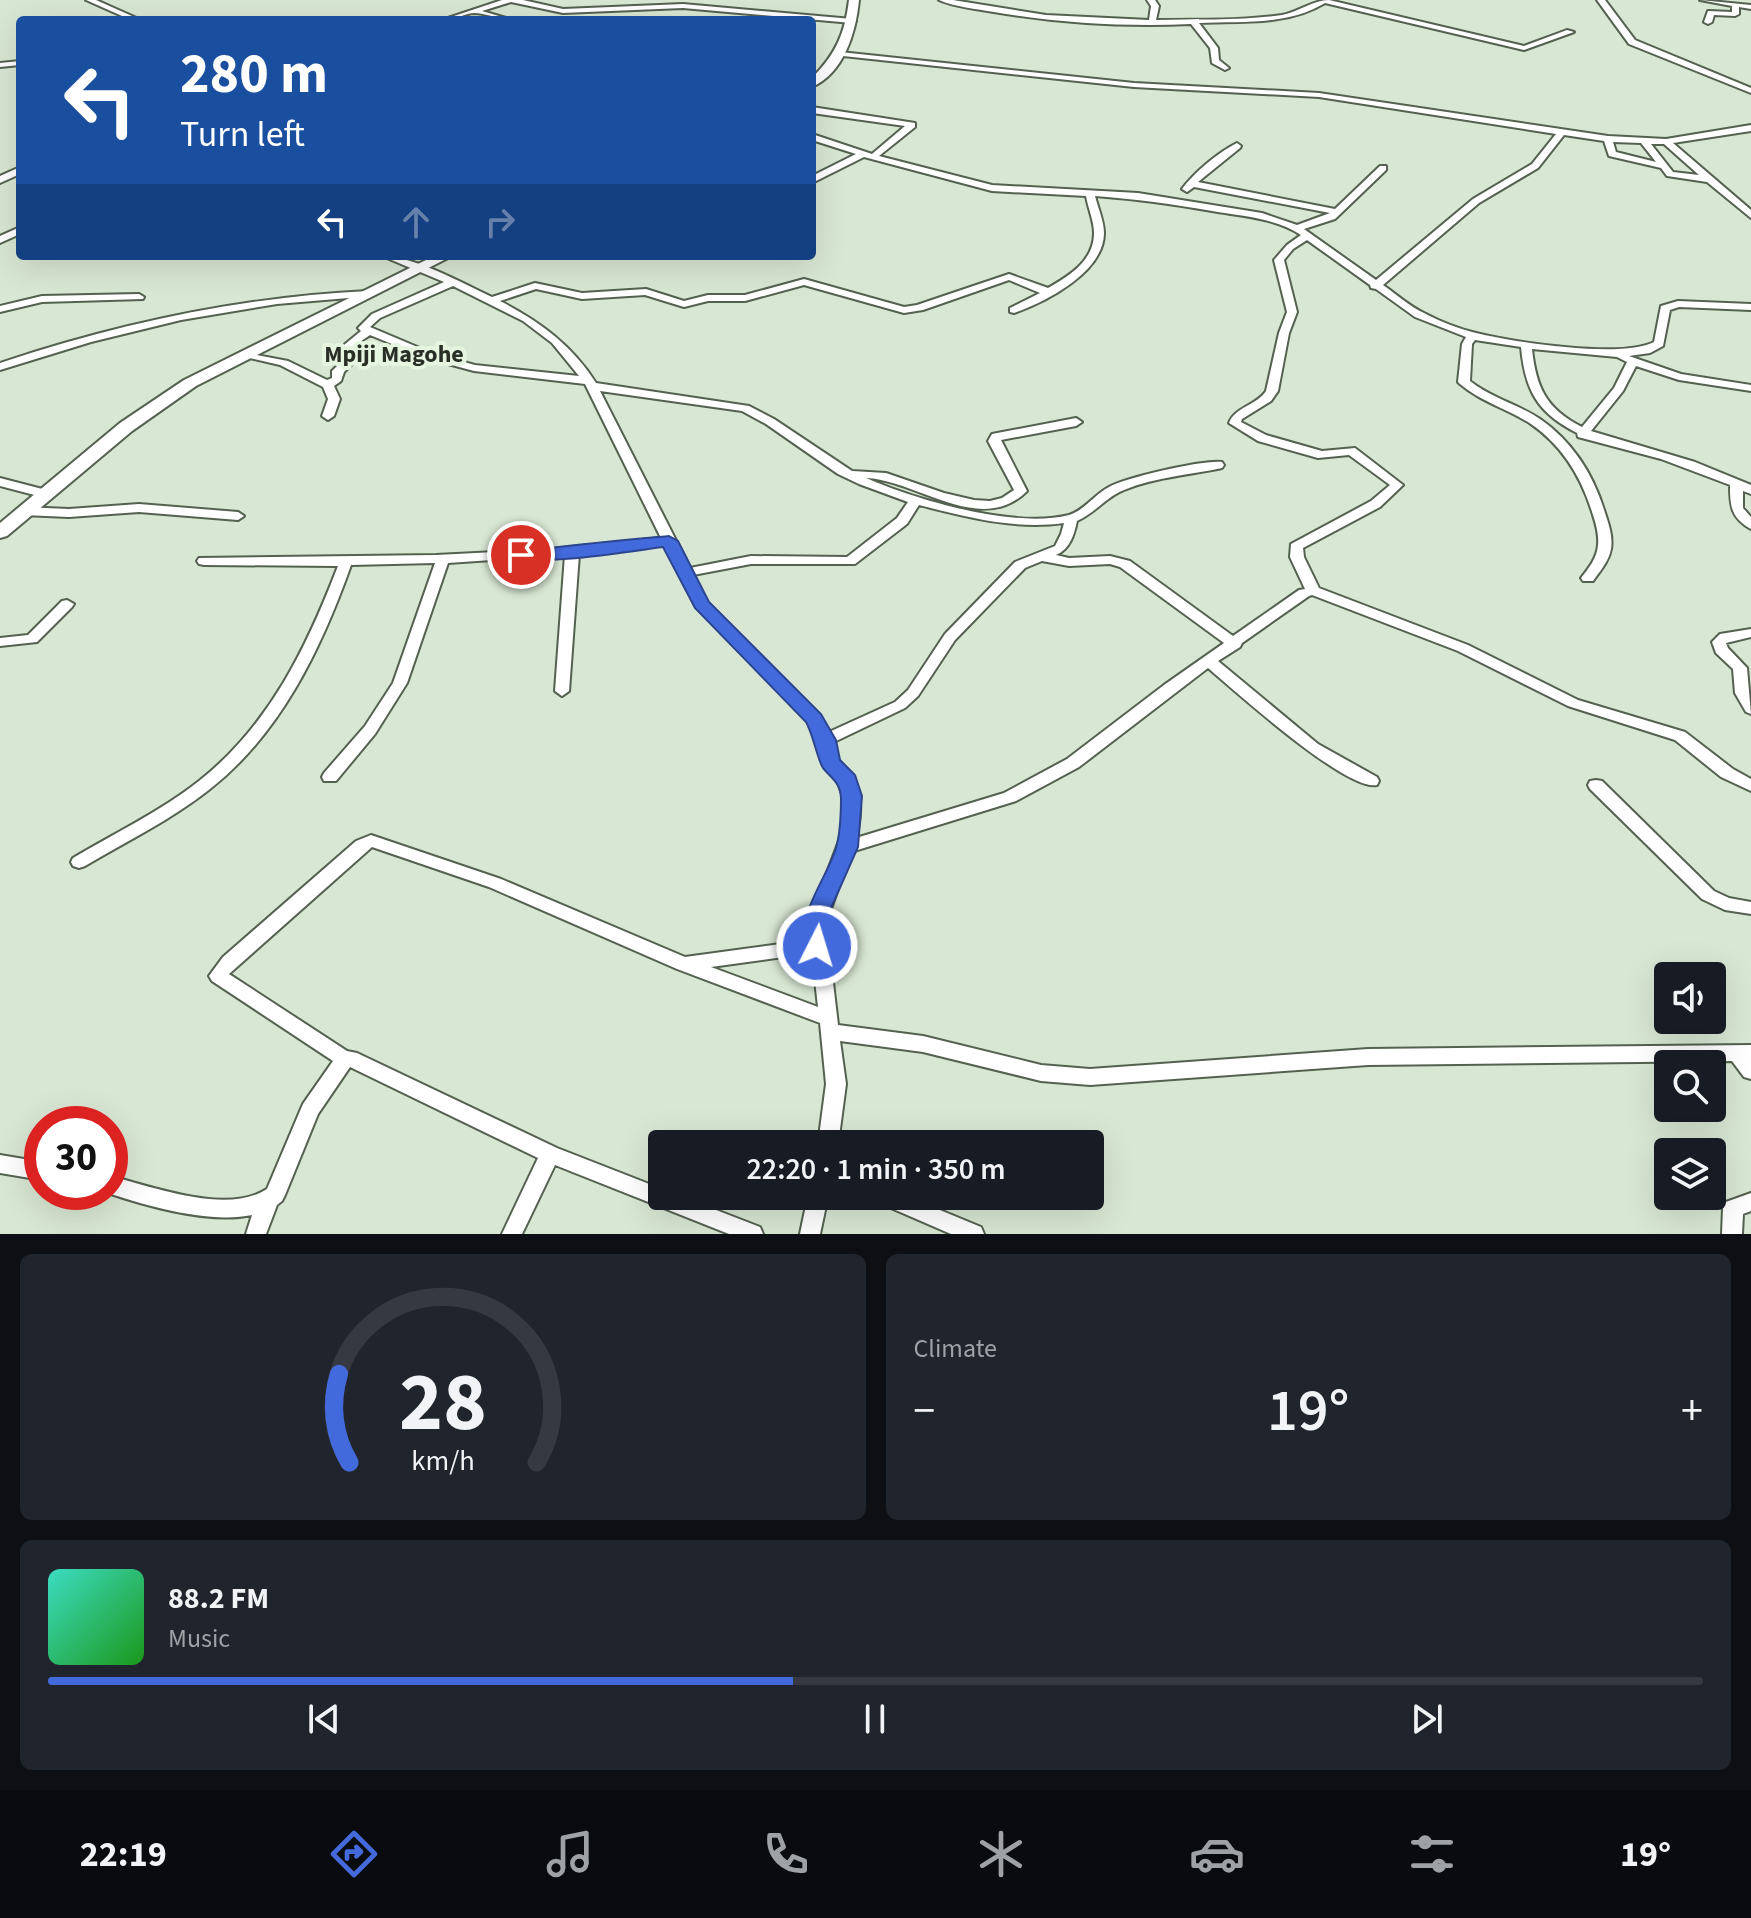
<!DOCTYPE html>
<meta charset="utf-8">
<style>
body{margin:0;font-family:"Source Sans 3",sans-serif;background:#20242c;color:#f1f3f6;height:100vh;display:flex;flex-direction:column;font-size:30px;white-space:nowrap}
*{box-sizing:border-box;margin:0}
p{font-size:26px;color:#9ea1a6}
.icon{flex:none;width:44px;height:44px;fill:none;stroke:currentColor;stroke-width:2;stroke-linecap:round;stroke-linejoin:round}
.map{position:relative;height:1234px;overflow:hidden}
.details{display:flex;flex-direction:column;gap:20px;padding:20px;background:#0d0f14;flex:1}
.details>*{flex:none}
.banner{position:absolute;left:16px;top:16px;width:800px;height:244px;border-radius:8px;box-shadow:0 8px 32px #0002;background:#1a4fa0;color:#fff;overflow:hidden}
.tools{position:absolute;left:1654px;top:962px;display:grid;gap:16px}
.tools a{display:grid;place-items:center;width:72px;height:72px;border-radius:8px;background:#171b24;box-shadow:0 8px 32px #0002;font-size:40px}
.speed{position:absolute;left:24px;top:1106px;display:flex;gap:16px;font-size:40px;font-weight:700;text-align:center}
.speed>*{display:grid;place-content:center;width:104px;height:104px;border-radius:50%;background:#171b24;box-shadow:0 8px 32px #0002;line-height:1}
.speed .limit{border:12px solid #d22;background:#fff;color:#111}
.pin{position:absolute;display:grid;place-items:center;width:68px;height:68px;color:#fff;margin:-34px;border:4px solid #fff;border-radius:50%;box-shadow:0 2px 8px #0007}
.me{position:absolute;width:88px;margin:-44px;rotate:5deg;stroke-linejoin:round;filter:drop-shadow(0 0 6px #0008)}
.turn{display:flex;align-items:center;gap:28px;height:168px;padding:0 32px;font-size:36px}
.turn .icon{width:104px;height:104px;stroke-width:2.5}
.turn b{display:block;font-size:56px;line-height:68px}
.lanes{display:flex;align-items:center;height:76px;padding:0 32px;background:#0003;justify-content:center;gap:40px;direction:ltr}
.lanes .off{opacity:.35}
.big{font-size:60px;font-weight:600;line-height:1.1}
.details .widget{flex:1;display:flex;flex-direction:column;justify-content:center;gap:12px;min-width:0;padding:0 28px;border-radius:12px;background:#20242c}
.details .dial{align-items:center;gap:0}
.dial svg{height:208px;overflow:visible;fill:none;stroke:#363941;stroke-width:7;stroke-linecap:round;text-anchor:middle}
.dial text{fill:#f1f3f6;stroke:none}
.song{display:flex;align-items:center;gap:24px}
.cover{width:96px;height:96px;border-radius:12px;background:linear-gradient(135deg,hsl(170 70% 55%),hsl(120 70% 35%))}
.played{height:8px;border-radius:4px;background:linear-gradient(90deg,#436adc 45%,#363941 45%)}
.keys{display:flex;justify-content:space-around;direction:ltr}
.heat{display:flex;justify-content:space-between;align-items:center;font-size:44px;direction:ltr}
.details .tiles{flex:1;display:grid;gap:20px;grid-template-columns:1fr 1fr}
.widget:last-child{grid-column:span 2}
.trip{position:absolute;left:648px;top:1130px;width:456px;height:80px;border-radius:8px;background:#171b24;box-shadow:0 8px 32px #0002;font-weight:600;line-height:80px;text-align:center}
.tab-bar{display:flex;height:128px;justify-content:space-around;align-items:center;background:#090b0e;color:#9ea1a6}
.tab-bar .icon{width:56px;height:56px}
.tab-bar .current{color:#436adc}
.tab-bar b{font-size:36px;color:#f1f3f6}
.map>svg:first-child{display:block}
.lines{fill:none;stroke-linecap:round;stroke-linejoin:round}
.street-casing{stroke:#546150;stroke-width:4}
.secondary-casing{stroke:#546150;stroke-width:4}
.street{fill:#fff;fill-rule:evenodd}
.secondary{fill:#fff;fill-rule:evenodd}
.route{fill:#436adc;stroke:#2c458f;stroke-width:2}
.labels{text-anchor:middle;stroke-width:8;stroke-linejoin:round;paint-order:stroke}
.far-quarter-label{font-size:24px;font-weight:bold;fill:#292f27;stroke:#e5f5e0}
</style>
<div class="map">
<svg width="1751" height="1234" viewBox="0 0 1751 1234">
<rect width="100%" height="100%" fill="#d8e7d3"/>
<g class="lines">
<defs>
<path id="street" d="M86 0H96L141 20H131Z
M502 0H523L563 9 683 4 852 19 856 21 852 23 683 8 563 13 511 2 482 11 513 20C500 20 486 13 474 13 463 14 454 20 442 20Z
M939 0H953L1046 15 1149 20 1151 6 1147 0H1155L1159 6 1156 20C1197 19 1242 21 1282 15 1298 12 1313 0 1329 0L1524 46 1567 30 1574 32 1524 50 1325 3C1287 26 1241 21 1199 23L1218 48 1219 60 1229 68 1225 70 1212 63 1210 48 1191 24C1127 27 1059 23 994 12 976 9 955 7 939 0Z
M1597 0H1605L1635 40 1751 88V93L1629 44Z
M1700 0 1751 5V9L1739 7V14L1735 16 1714 15 1712 22 1708 24 1704 22 1708 11 1732 12V6Z
M840 52 1134 83 1319 93 1608 136 1666 139 1751 125V131L1673 143 1751 210V218L1707 182 1667 176 1661 168 1609 156 1604 141 1564 135 1538 168 1479 203 1383 285C1396 294 1409 306 1424 313 1439 321 1459 329 1476 333 1513 342 1622 359 1654 342L1661 306 1678 301 1751 304V310L1679 307 1670 310 1663 346 1650 353 1629 356 1681 374 1751 385V391L1679 380 1636 366 1623 391 1591 431 1695 462 1751 485V494L1743 491V508L1751 517V529C1731 518 1730 506 1730 485L1661 459 1578 437 1577 433C1537 413 1525 390 1521 347L1475 340 1472 344 1470 381C1491 398 1518 404 1540 419 1573 442 1594 476 1605 513 1609 525 1613 537 1611 549 1609 561 1600 571 1593 581H1583L1581 578C1589 568 1597 558 1598 545 1599 535 1596 524 1593 515 1582 478 1563 446 1531 424 1508 409 1481 402 1460 384L1458 382 1462 344 1466 337 1415 317 1376 289 1371 288 1370 285 1307 240 1293 249 1284 260 1297 312 1289 333 1278 391 1271 401 1242 419 1241 422 1266 435 1322 451 1355 448 1403 485 1380 507 1303 548 1304 557 1319 588 1468 645 1578 700 1685 732 1733 769 1751 779V791L1721 777 1675 740 1568 706 1458 651 1312 595 1309 596 1242 643 1240 647 1218 661 1318 744 1377 777 1379 781 1377 785C1347 792 1234 690 1208 668L1079 767 1016 801 851 852 826 923 838 1025 923 1036 1041 1065 1090 1069 1368 1049 1751 1045V1079L1744 1077 1732 1061 1368 1065 1090 1085 1041 1081 923 1052 840 1041 846 1084 838 1144H818L826 1084 820 1023 677 969 489 887 372 847 229 974 347 1051 357 1053 557 1148 662 1189V1196H680L760 1227 763 1234H729L555 1165 522 1234H502L538 1158 350 1067 318 1114 285 1195 282 1201 277 1205 266 1234H246L252 1215C210 1224 146 1206 105 1192H110V1176C154 1187 227 1215 267 1189L303 1104 333 1061 212 981 209 976 223 957 356 841 371 835 501 879 685 957 810 940 808 923 839 841 844 820V799L838 782 822 763 818 740 808 721 696 607 665 545 579 554 569 691 562 696 555 691 565 555 448 563 407 683 375 734 336 781H324L322 777 324 773 365 726 393 683 435 563 351 565C321 649 281 733 210 789 171 820 127 841 85 866L79 868 73 866 71 862 73 858C115 833 161 811 199 781 269 726 307 647 338 566L204 565 199 564 197 561 199 558 436 555 553 549 661 538 585 384 474 371 426 358 370 335 354 346 355 361 344 372 341 381 334 386 340 399 334 416 328 420 322 416 328 399 323 387 280 365 241 356V352L288 361 327 380 332 378V371L343 360 344 345 361 331 358 328 372 314 444 282 382 256C414 256 462 283 492 297L535 283 582 293 646 289 684 301 708 295H745L804 279 904 307 917 305 1009 274 1048 288C1069 276 1094 261 1094 233 1094 221 1088 208 1086 196L992 191 864 157 812 183V176L856 154 812 140V134L872 154 905 126 812 113V107L915 123V127L879 156 992 185 1138 193 1262 213 1297 225 1330 213 1194 187 1187 192 1182 189C1194 173 1217 153 1237 143L1241 146 1240 148 1198 182 1335 209 1380 166H1386V170L1335 219 1304 229 1376 280 1473 199 1532 164 1556 134 1319 97 1134 87 843 56H840ZM1613 142 1641 143 1656 162 1616 152ZM1651 144H1664L1699 175 1673 172ZM1095 196C1135 199 1173 204 1212 211 1241 216 1276 218 1301 235L1287 245 1274 260 1287 312 1279 333 1266 391C1257 405 1235 407 1229 423L1258 441 1318 458 1349 455 1390 485 1371 501 1291 544 1290 557 1305 589 1299 590 1233 636 1130 561 1110 556 1069 558 1056 555C1070 549 1074 535 1077 521 1095 513 1106 497 1124 490 1155 477 1190 475 1222 468L1224 465 1222 462C1202 460 1128 477 1109 487 1095 494 1085 510 1069 515 1014 529 917 500 866 478 917 480 981 537 1027 491L1001 440 1076 426 1082 422 1076 418 992 434 988 441 1014 490 1002 498 990 501 974 500 944 493 886 473 852 471 774 419 749 406 596 383C572 345 539 321 500 301L536 289 582 299 645 295 684 307 708 301H745L804 285 904 313 923 310 1009 280 1040 293 1010 308V312L1014 313C1046 302 1104 272 1104 233 1104 221 1098 208 1095 196ZM453 286 523 321 552 343 579 376 475 365 434 354 370 327 380 318ZM1532 349 1617 357 1627 362 1614 388 1582 427C1546 409 1536 387 1532 349ZM600 391 742 411 766 424 838 474 859 484 908 502 897 518 847 557 751 556 690 568ZM919 505C966 517 1015 530 1064 523L1061 534 1055 546 1015 562 945 634 908 690 895 702 829 732 819 715 707 602 693 575 751 564H855L907 524ZM1042 561 1069 566 1110 564 1120 567 1224 643 1164 685 1067 759 1004 793 856 838C861 818 864 795 850 776 838 759 838 765 834 742L905 708 918 696 955 640 1025 568ZM812 953 818 1007 711 967Z
M20 61V65L0 67V63Z
M20 167V174L0 183V176Z
M20 227V234L0 243V236Z
M368 291 372 292V296L277 304 181 320 91 342 0 370V363C120 323 242 297 368 291Z
M139 294 144 297 143 299 42 302 0 312V306L42 296Z
M0 478 50 491 52 494 46 498 0 486Z
M139 504 238 512 244 516 238 520 139 512 69 517 23 515 17 511 23 507 69 509Z
M67 600 74 604 72 607 37 642 0 646V638L28 635 62 601Z
M1751 629V637L1726 643 1728 648 1747 668 1751 714 1746 712 1735 693 1733 669 1716 653 1712 642 1720 634Z
M1596 780 1602 781 1714 891 1729 898 1751 902V914L1725 910 1702 899 1590 789 1588 785 1590 781Z
M0 1155 42 1162V1180L0 1173Z
M1751 1193V1211L1743 1214 1742 1234H1722L1723 1208 1726 1202Z
M808 1196H828L820 1234H800Z
M874 1196H906L981 1227 984 1234H951L877 1202Z"/>
<path id="secondary" d="M849 0H859C856 32 844 73 812 87V78C836 54 845 33 849 0Z
M434 256H452L196 386 132 431 7 536 0 538V523L120 423 184 380Z"/>
</defs>
<use href="#street" class="street-casing"/>
<use href="#secondary" class="secondary-casing"/>
<use href="#street" class="street"/>
<use href="#secondary" class="secondary"/>
</g>
<path class="route" d="M669 536 678 541 709 602 821 714 836 740 840 760 855 775 862 796 858 847 831 908 825 952H808C791 921 828 877 836 848 840 834 841 813 841 798 840 782 832 779 823 768 818 761 813 734 806 722L695 608 663 547C638 550 526 569 512 555 519 549 648 538 669 536Z"/>
<g class="labels">
<g class="far-quarter-label">
<text x="394" y="362">Mpiji Magohe</text>
</g>
</g>
</svg>
<div class="tools">
<a><svg class="icon" aria-label="sound" viewBox="0 0 24 24"><path d="M4 9h4l5-4v14l-5-4H4zM17 9q2 3 0 6"/></svg></a>
<a><svg class="icon" aria-label="search" viewBox="0 0 24 24"><circle cx="10" cy="10" r="6"/><path d="M15 15l6 6"/></svg></a>
<a><svg class="icon" aria-label="layers" viewBox="0 0 24 24"><path d="M12 4l9 5-9 5-9-5zM3 14l9 5 9-5"/></svg></a>
</div>
<div class="speed"><div class="limit">30</div></div>
<div class="pin" style="left:521px;top:555px;background:#d93025"><svg class="icon" aria-label="arrive" viewBox="0 0 24 24"><path d="M6 21V4h12l-3 4 3 4H6"/></svg></div>
<svg class="me" style="left:817px;top:946px" viewBox="-20 -20 40 40"><circle r="17" fill="#436adc" stroke="#fff" stroke-width="3"/><path d="M0-11L8 9 0 5-8 9z" fill="#fff"/></svg>
<div class="trip">22:20 · 1 min · 350 m</div>
<div class="banner">
<div class="turn"><svg class="icon" aria-label="left" viewBox="0 0 24 24"><path d="M17 20v-9H6M10 6l-5 5 5 5"/></svg><div><b>280 m</b>Turn left</div></div>
<div class="lanes"><svg class="icon" aria-label="left" viewBox="0 0 24 24"><path d="M17 20v-9H6M10 6l-5 5 5 5"/></svg><svg class="icon off" aria-label="ahead" viewBox="0 0 24 24"><path d="M12 20V5M6 11l6-6 6 6"/></svg><svg class="icon off" aria-label="right" viewBox="0 0 24 24"><path d="M7 20v-9h11M14 6l5 5-5 5"/></svg></div>
</div>
</div>
<section class="details">
<div class="tiles">
<div class="widget dial"><svg viewBox="0 0 100 80">
<path d="M14 69A42 42 0 1 1 86 69"/>
<path d="M14 69A42 42 0 0 1 10 35" stroke="#436adc"/>
<text x="50" y="56" font-size="32" font-weight="700">28</text>
<text x="50" y="72" font-size="11">km/h</text>
</svg></div>
<div class="widget"><p>Climate</p>
<div class="heat"><a>−</a><b class="big">19°</b><a>+</a></div>
</div>
<div class="widget">
<div class="song"><i class="cover"></i><div><b>88.2 FM</b><p>Music</p></div></div>
<div class="played"></div>
<div class="keys"><svg class="icon" aria-label="previous" viewBox="0 0 24 24"><path d="M18 5L8 12l10 7zM5 5v14"/></svg><svg class="icon" aria-label="pause" viewBox="0 0 24 24"><path d="M8 5v14M16 5v14"/></svg><svg class="icon" aria-label="next" viewBox="0 0 24 24"><path d="M6 5l10 7-10 7zM19 5v14"/></svg></div>
</div>
</div>
</section>
<nav class="tab-bar">
<b>22:19</b>
<svg class="icon current" aria-label="directions" viewBox="0 0 24 24"><path d="M12 3l9 9-9 9-9-9zM9 14v-3h6M13 9l2 2-2 2"/></svg>
<svg class="icon" aria-label="music" viewBox="0 0 24 24"><path d="M9 18V5l10-2v13"/><circle cx="6" cy="18" r="3"/><circle cx="16" cy="16" r="3"/></svg>
<svg class="icon" aria-label="phone" viewBox="0 0 24 24"><path d="M5 4h4l2 5-3 2q2 4 5 5l2-3 5 2v4C11 20 4 13 5 4z"/></svg>
<svg class="icon" aria-label="climate" viewBox="0 0 24 24"><path d="M12 3v18M4 7l16 10M4 17L20 7"/></svg>
<svg class="icon" aria-label="car" viewBox="0 0 24 24"><path d="M5 17H2v-5l4-1 3-4h7l3 4 3 1v5h-3M9 17h6M6 11h13"/><circle cx="7" cy="17" r="2"/><circle cx="17" cy="17" r="2"/></svg>
<svg class="icon" aria-label="filters" viewBox="0 0 24 24"><path d="M4 7h16M4 17h16"/><circle cx="9" cy="7" r="2"/><circle cx="15" cy="17" r="2"/></svg>
<b>19°</b>
</nav>
